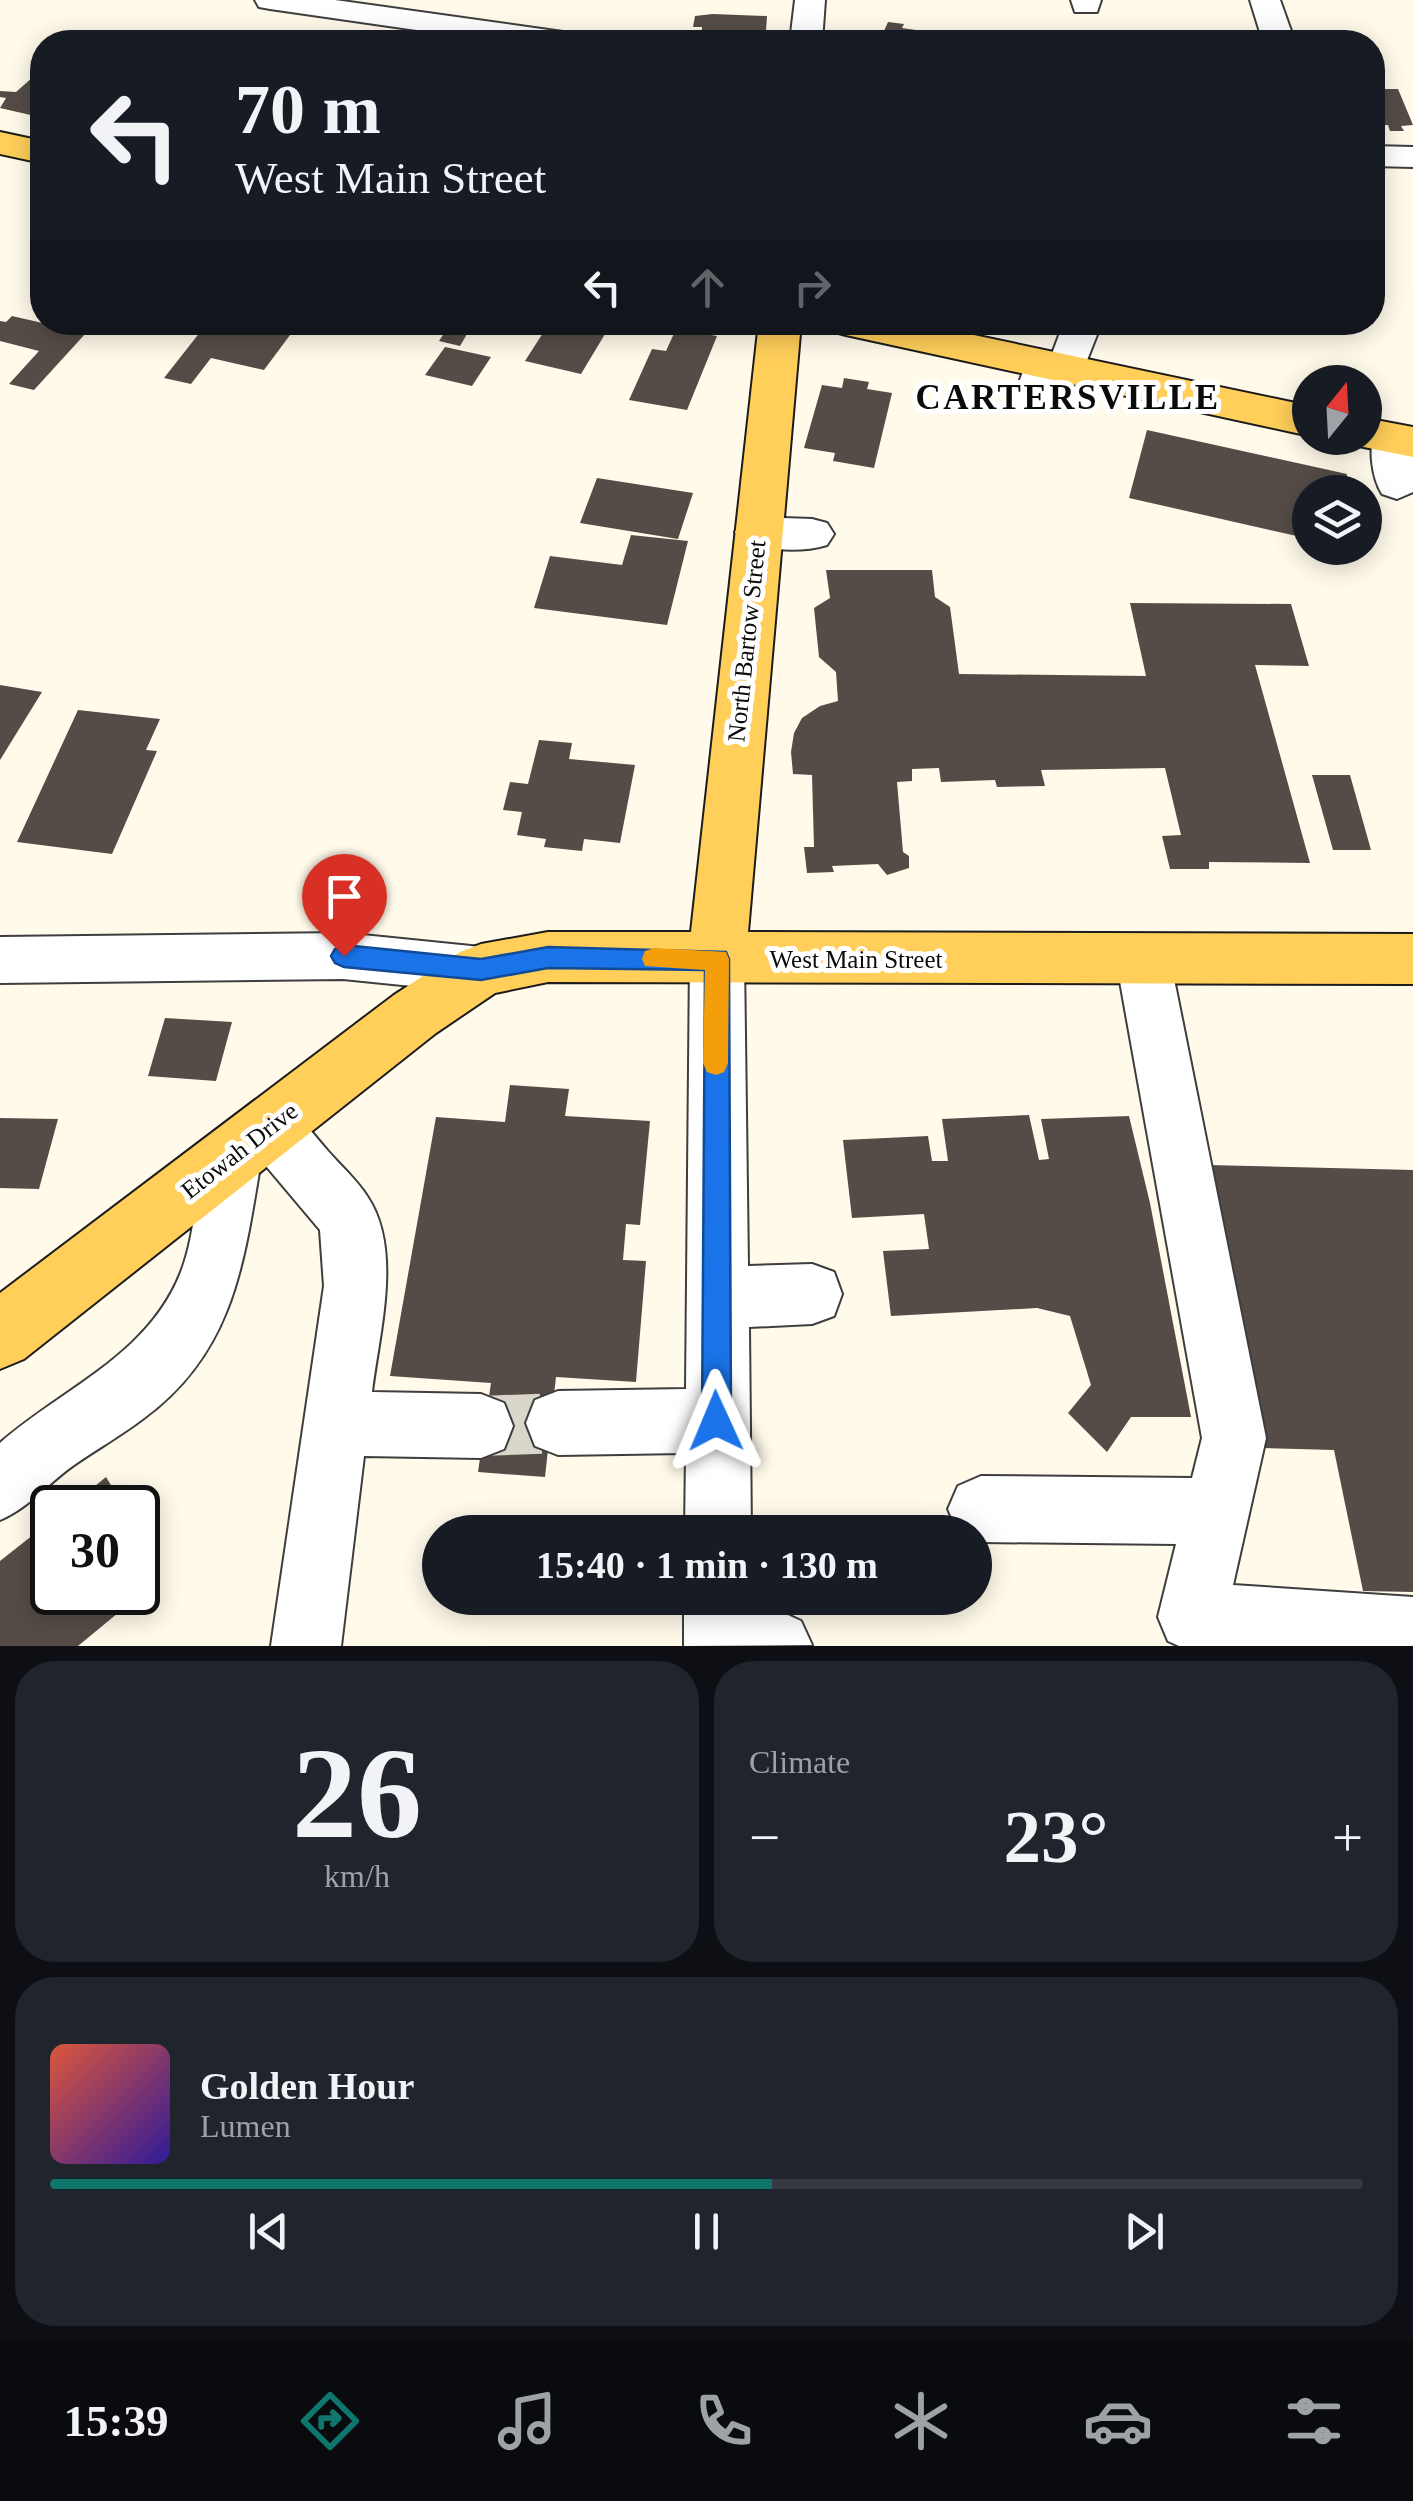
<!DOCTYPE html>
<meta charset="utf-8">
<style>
body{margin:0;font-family:"Times New Roman",serif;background:#20242c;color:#f1f3f6;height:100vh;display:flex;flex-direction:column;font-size:38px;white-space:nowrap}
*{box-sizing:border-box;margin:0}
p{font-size:32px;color:#9ea1a6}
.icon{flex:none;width:55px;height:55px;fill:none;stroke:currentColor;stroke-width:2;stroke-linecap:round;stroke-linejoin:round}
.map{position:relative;height:1646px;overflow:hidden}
.side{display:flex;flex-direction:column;gap:15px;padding:15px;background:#0d0f14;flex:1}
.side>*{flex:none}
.banner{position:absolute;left:30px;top:30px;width:1355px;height:305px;border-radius:40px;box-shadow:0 5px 25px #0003;background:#171b24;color:#f1f3f6;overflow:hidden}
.needle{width:65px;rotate:18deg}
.fabs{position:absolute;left:1292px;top:365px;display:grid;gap:20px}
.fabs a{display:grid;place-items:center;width:90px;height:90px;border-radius:50%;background:#171b24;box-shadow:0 5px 25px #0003;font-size:50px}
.speed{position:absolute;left:30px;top:1485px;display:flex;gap:20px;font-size:50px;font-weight:700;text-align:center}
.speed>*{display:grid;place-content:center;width:130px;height:130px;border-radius:50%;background:#171b24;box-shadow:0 5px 25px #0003;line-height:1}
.speed .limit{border:5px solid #111;border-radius:15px;background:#fff;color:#111}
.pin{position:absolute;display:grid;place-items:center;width:85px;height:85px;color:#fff;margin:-102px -42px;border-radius:50% 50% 50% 0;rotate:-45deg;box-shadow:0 0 10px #0007}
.pin .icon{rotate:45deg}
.me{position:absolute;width:110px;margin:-55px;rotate:359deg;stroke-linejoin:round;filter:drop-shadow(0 0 8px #0008)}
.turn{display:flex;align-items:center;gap:35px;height:210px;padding:0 40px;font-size:45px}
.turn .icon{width:130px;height:130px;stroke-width:2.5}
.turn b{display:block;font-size:70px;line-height:85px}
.lanes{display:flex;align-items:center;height:95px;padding:0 40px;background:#0003;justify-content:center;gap:50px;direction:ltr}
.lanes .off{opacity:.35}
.big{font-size:75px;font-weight:700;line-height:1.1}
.side .widget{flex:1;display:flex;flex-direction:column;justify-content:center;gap:15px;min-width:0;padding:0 35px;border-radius:40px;background:#20242c}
.side .dial{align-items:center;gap:0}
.dial b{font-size:130px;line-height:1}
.song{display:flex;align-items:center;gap:30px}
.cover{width:120px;height:120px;border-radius:15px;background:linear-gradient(135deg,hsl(10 70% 55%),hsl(250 70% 35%))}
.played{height:10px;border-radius:5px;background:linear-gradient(90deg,#0f766e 55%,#363941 55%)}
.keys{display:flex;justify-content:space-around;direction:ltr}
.heat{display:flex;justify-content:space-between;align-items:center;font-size:55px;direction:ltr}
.side .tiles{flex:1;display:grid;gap:15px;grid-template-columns:1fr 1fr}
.widget:last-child{grid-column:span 2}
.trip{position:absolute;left:422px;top:1515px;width:570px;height:100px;border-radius:50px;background:#171b24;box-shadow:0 5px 25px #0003;font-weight:700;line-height:100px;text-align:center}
.tab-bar{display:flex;height:160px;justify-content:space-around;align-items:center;background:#090b0e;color:#9ea1a6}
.tab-bar .icon{width:70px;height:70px}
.tab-bar .active{color:#0f766e}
.tab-bar b{font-size:45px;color:#f1f3f6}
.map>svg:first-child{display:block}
.building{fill:#554c47}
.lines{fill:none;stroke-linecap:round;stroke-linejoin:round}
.minor-tunnel{stroke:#dad6c9;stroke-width:60;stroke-dasharray:60 30;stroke-linecap:butt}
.minor-casing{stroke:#3e3e3e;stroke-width:4}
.major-casing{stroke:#1c1c1c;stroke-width:4}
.minor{fill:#fff;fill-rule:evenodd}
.major{fill:#ffcf5a;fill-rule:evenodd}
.route{fill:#1a73e8;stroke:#114b97;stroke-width:2.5}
.slow{fill:#f59e0b}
.labels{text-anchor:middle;stroke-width:10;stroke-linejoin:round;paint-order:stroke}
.street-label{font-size:25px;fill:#0b0b0b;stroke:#fff}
.district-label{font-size:35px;font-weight:bold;letter-spacing:2.5px;fill:#0b0b0b;stroke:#fff}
</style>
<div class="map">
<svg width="1413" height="1646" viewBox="0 0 1413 1646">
<rect width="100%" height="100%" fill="#fffaea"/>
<path class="building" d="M713 14 767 16 766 31H750L749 42 701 41 702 27H693L695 16Z
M888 22 904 24 902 28 971 38 969 42H879Z
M42 69V109L35 116 0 108 6 98 0 97V91L16 92Z
M1372 89H1398L1413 125 1401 126 1404 131H1390L1388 125H1376Z
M12 316 86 333 34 390 9 384 39 351 0 341V321L6 322Z
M208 322H251L293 331 264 370 211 358 191 384 164 378Z
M411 322H474L460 346 439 341 443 335 408 328Z
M550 322H605L611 324 581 374 525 361Z
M676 329 717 336 687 410 629 400 652 349 666 351Z
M445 347 491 357 472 386 425 375Z
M844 378 869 382 867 389 892 393 874 468 833 461 835 453 804 448 822 385 842 388Z
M1147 430 1347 474 1344 492H1310V539L1129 498Z
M597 478 693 493 678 539 580 523Z
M631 535 688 541 667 625 534 608 550 556 622 565Z
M826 570H932L935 597 950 607 959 674 1146 676 1130 603 1291 604 1309 666 1255 665 1310 863 1209 862V869H1170L1162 836 1181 835 1165 768 1041 770 1045 786 997 787 995 780 941 782 939 768 912 769V781L897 782 903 852 909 856V868L887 875 878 864 832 866 834 872 807 873 804 847H814L812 775 793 774 791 752 794 733 802 718 820 706 838 701 836 672 819 657 814 608 830 598Z
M0 685 42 692 0 760Z
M78 710 160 719 146 750 157 751 112 854 17 842Z
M539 740 572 743 569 759 635 765 620 843 584 839 582 851 544 847 546 839 517 835 522 812 503 810 510 782 528 784Z
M1312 775H1350L1371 850H1333Z
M165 1018 232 1022 216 1081 148 1076Z
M510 1085 569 1089 565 1116 650 1121 640 1225 626 1224 623 1260 646 1261 636 1382 556 1377 545 1477 478 1472 491 1383 390 1376 436 1117 505 1122Z
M1029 1115 1039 1160 1049 1159 1041 1119 1129 1116 1150 1203 1191 1417H1131L1107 1452 1068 1413 1091 1385 1070 1316 1037 1308 891 1316 883 1251 929 1249 924 1214 852 1218 843 1140 928 1136 932 1161H948L942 1119Z
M0 1118 58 1119 39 1189 0 1188Z
M1208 1165 1413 1170V1592L1363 1591 1334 1450 1258 1448Z
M106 1477 125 1508H68Z
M52 1520V1592H130L135 1599 78 1646H0V1561Z"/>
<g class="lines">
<path class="minor-tunnel" d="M481 1426 558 1423"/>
<defs>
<path id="minor" d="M255 0H335L563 32 574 35 579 42H500L270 9 259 7Z
M795 0H825L822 42H790Z
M1071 0H1101L1097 12H1075Z
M1250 0H1280L1295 42H1263Z
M1372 146 1413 147V167L1372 166Z
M1064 322H1102L1080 378 1058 380 1047 408 1033 412 1019 408 1013 399 1029 355 1052 354Z
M1392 424 1407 428 1413 442V492L1397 499 1382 494C1372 478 1367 445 1377 428Z
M757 517 812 519 827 523 834 534 827 545C801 553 768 550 742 543L735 532 742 521Z
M343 933 481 947 500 953 508 970 500 987 481 993 343 979 0 983V937Z
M717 936 736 943 744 959 748 1266 812 1264 834 1272 842 1294 834 1316 812 1324 749 1327 751 1532H685L686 1453 558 1455 535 1446 526 1423 535 1400 558 1391 686 1389 690 959 698 943Z
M1143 936 1162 943 1170 959 1266 1438 1233 1585 1413 1597V1646H1179L1168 1641 1158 1617 1176 1544 981 1542 975 1539V1532H958L948 1509 958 1486 981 1476 1192 1478 1202 1438 1116 959 1124 943Z
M270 1100C296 1110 309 1129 327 1150 340 1165 356 1179 367 1196 403 1249 379 1333 372 1392L481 1394 504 1403 513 1426 504 1449 481 1458 364 1456 341 1646H271L324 1286 320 1230 261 1160C244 1262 234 1352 144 1418 122 1435 97 1449 74 1465 47 1484 30 1507 0 1520V1443C64 1387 148 1356 181 1272 198 1229 194 1179 213 1137L233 1129 244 1133 241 1127 250 1108Z
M684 1598H752V1611L777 1610 801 1621 812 1645 684 1646Z"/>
<path id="major" d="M0 132 42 141V163L0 154Z
M759 322H801L748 932 1413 934V984L548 982 495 993 436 1033 24 1359 0 1369V1293L394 995 460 952 481 944 548 932H691Z
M825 322H912L1310 406V436L846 335 831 331Z
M1365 418 1413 427V457L1349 444 1345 438H1365Z"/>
</defs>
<use href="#minor" class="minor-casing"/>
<use href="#major" class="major-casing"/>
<use href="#minor" class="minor"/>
<use href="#major" class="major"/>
</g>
<path class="route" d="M344 945 481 959 548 947 726 952 729 959 731 1421 727 1431 716 1435 706 1431 702 1421 705 970 548 968 481 980 344 967 335 963 331 956 335 949Z"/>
<path class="slow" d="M654 948 726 952 729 959 728 1063 724 1072 716 1075 707 1072 703 1063 705 970 645 966 642 959 645 951Z"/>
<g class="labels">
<g class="street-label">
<text transform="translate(746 641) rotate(-84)" y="9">North Bartow Street</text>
<text x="856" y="968">West Main Street</text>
<text transform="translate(239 1150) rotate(-38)" y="9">Etowah Drive</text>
</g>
<g class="district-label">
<text x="1068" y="409">CARTERSVILLE</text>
</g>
</g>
</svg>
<div class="fabs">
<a><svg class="needle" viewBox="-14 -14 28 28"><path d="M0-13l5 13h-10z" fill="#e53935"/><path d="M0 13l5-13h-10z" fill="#9ea1a6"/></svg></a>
<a><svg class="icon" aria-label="layers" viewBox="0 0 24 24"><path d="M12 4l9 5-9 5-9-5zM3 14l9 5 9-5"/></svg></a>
</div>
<div class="speed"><div class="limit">30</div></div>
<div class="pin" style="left:344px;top:956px;background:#d93025"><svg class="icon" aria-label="arrive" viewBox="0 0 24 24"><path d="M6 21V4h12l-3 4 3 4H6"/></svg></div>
<svg class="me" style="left:716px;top:1421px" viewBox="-20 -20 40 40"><path d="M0-17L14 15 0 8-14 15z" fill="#1a73e8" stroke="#fff" stroke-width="4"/></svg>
<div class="trip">15:40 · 1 min · 130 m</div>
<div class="banner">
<div class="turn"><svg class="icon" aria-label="left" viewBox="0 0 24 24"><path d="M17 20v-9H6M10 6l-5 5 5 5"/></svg><div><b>70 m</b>West Main Street</div></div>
<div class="lanes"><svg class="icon" aria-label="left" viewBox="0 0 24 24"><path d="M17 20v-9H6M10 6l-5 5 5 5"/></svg><svg class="icon off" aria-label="ahead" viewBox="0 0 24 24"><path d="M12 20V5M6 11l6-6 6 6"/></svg><svg class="icon off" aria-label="right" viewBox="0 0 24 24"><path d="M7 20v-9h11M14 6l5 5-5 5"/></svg></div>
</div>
</div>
<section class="side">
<div class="tiles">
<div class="widget dial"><b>26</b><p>km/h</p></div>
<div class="widget"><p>Climate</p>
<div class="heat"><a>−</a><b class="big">23°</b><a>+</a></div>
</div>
<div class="widget">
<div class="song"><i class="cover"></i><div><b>Golden Hour</b><p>Lumen</p></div></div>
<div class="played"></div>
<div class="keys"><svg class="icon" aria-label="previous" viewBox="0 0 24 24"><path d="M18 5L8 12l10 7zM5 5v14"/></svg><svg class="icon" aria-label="pause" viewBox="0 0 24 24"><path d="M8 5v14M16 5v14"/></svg><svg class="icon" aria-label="next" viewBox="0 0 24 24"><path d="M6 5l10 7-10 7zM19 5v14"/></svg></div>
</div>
</div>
</section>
<nav class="tab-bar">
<b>15:39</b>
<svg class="icon active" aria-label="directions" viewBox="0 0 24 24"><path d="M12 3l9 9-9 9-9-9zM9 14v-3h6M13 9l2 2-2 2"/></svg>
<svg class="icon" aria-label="music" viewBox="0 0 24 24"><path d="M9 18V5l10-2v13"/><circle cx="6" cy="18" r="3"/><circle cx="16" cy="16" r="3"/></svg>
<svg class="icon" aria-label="phone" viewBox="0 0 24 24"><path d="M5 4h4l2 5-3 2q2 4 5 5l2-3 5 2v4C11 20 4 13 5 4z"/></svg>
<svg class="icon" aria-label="climate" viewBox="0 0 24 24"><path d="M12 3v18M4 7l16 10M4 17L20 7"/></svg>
<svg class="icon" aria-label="car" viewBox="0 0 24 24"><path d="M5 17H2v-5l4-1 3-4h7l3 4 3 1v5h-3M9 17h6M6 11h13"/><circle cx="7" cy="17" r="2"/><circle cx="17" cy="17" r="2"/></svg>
<svg class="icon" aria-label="filters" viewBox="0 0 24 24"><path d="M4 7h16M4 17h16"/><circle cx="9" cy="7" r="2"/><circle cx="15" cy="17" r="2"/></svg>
</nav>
